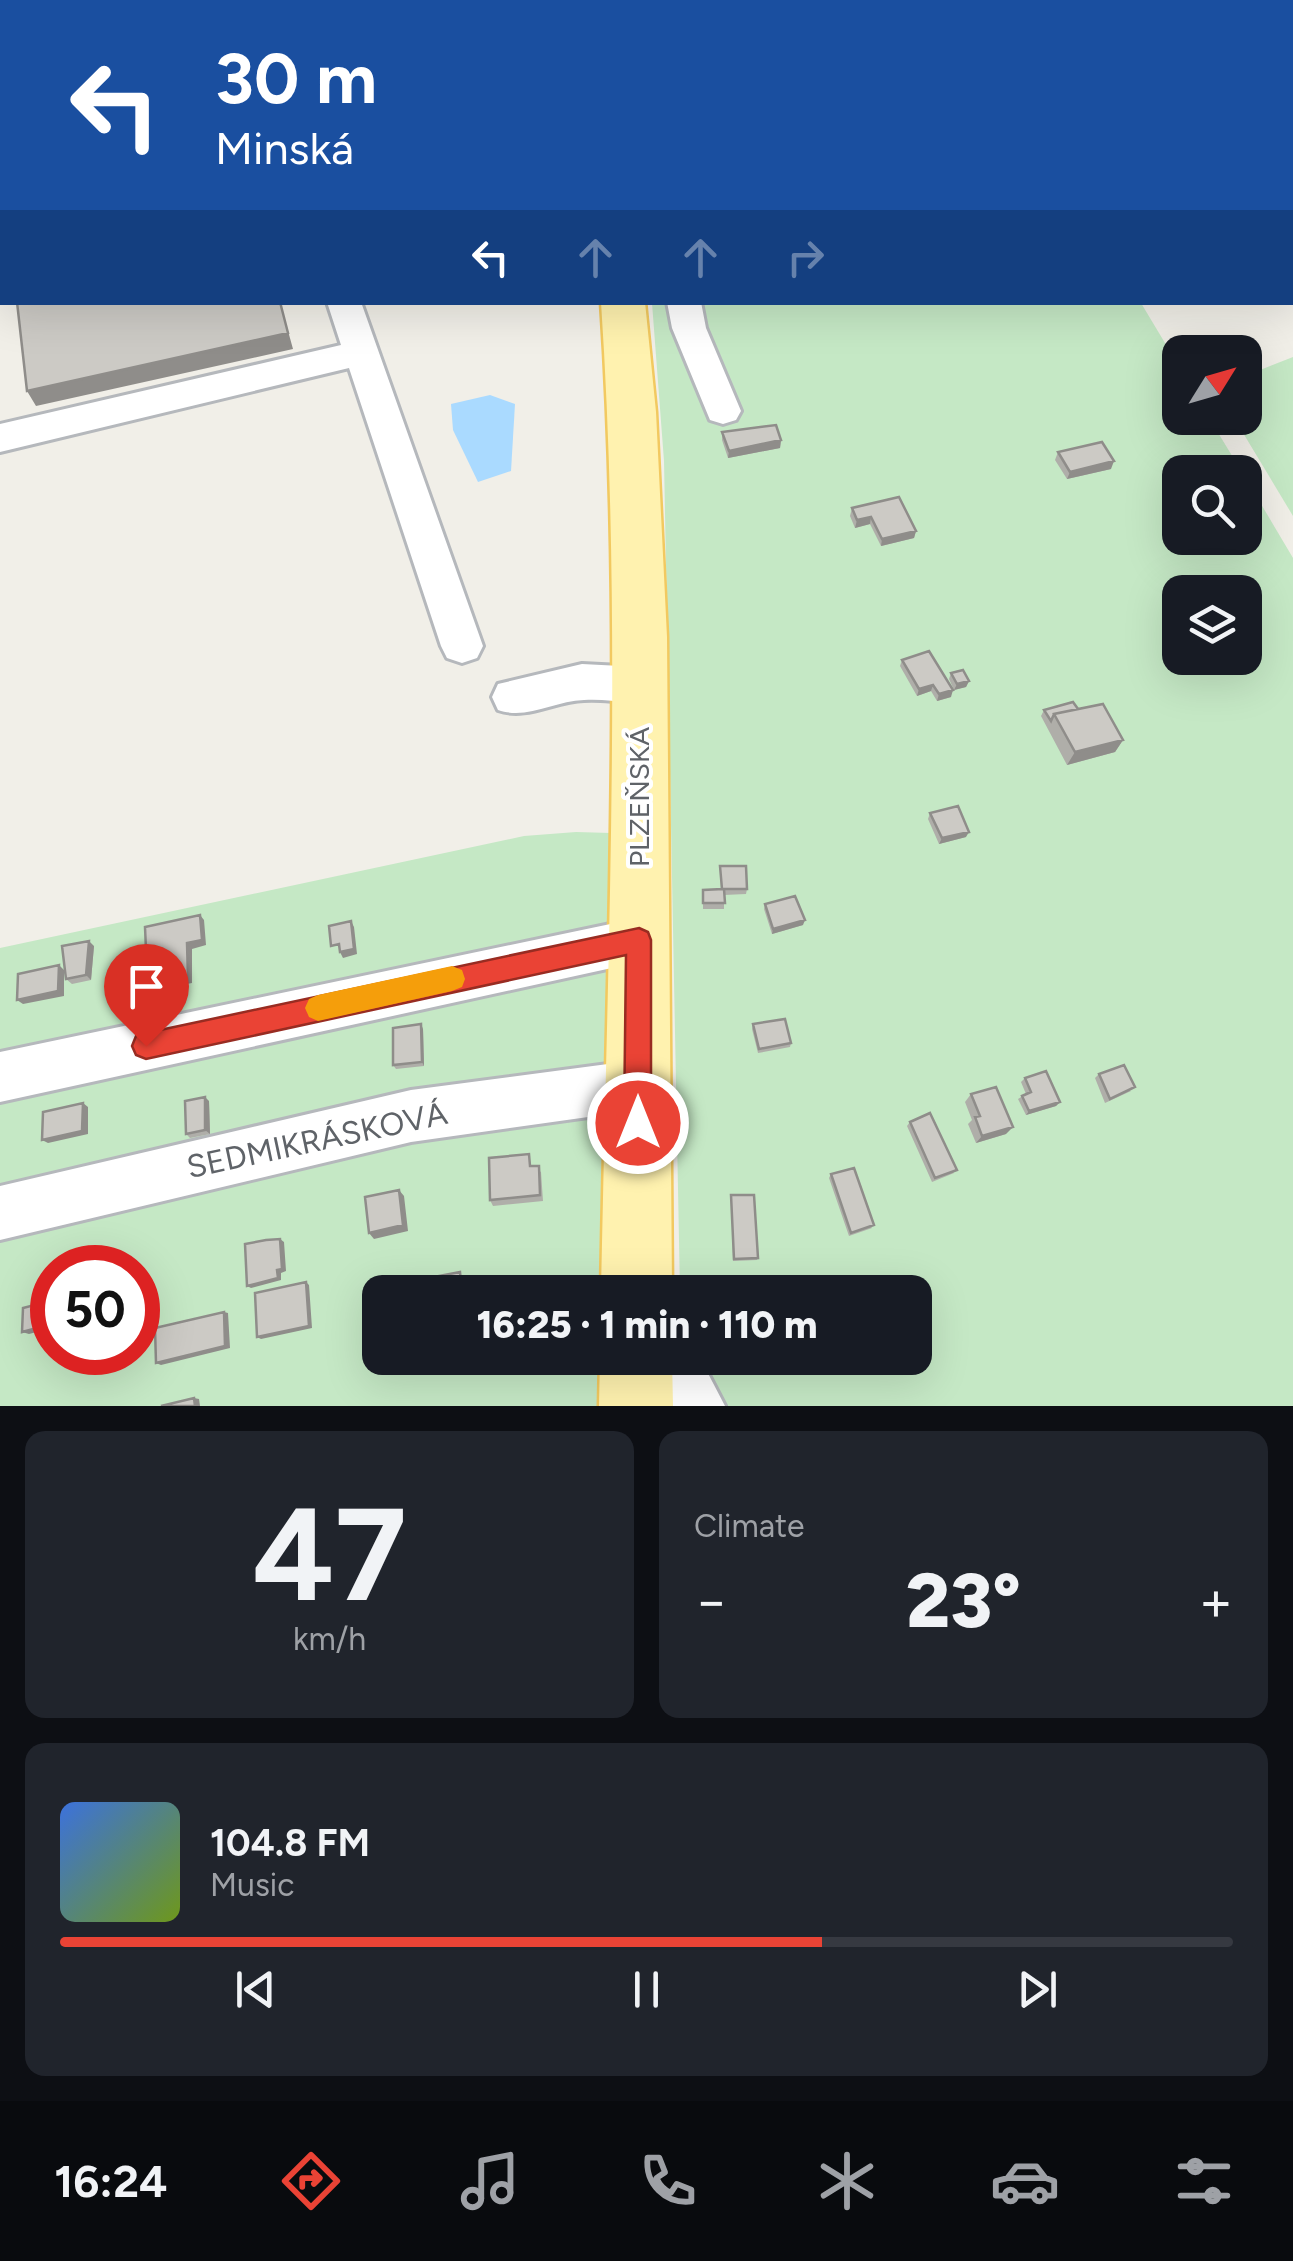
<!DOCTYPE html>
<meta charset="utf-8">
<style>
body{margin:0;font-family:Figtree,sans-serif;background:#20242c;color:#f1f3f6;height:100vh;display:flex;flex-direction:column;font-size:38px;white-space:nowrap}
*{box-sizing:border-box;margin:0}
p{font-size:32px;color:#9ea1a6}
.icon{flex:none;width:55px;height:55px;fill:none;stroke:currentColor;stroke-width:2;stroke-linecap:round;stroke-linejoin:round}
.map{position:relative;height:1406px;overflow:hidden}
.details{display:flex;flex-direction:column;gap:25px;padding:25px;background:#0d0f14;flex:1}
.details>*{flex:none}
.banner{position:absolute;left:0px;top:0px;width:1295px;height:305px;box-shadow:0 10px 40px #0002;background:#1a4fa0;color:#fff;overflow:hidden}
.needle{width:65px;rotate:53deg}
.buttons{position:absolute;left:1162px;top:335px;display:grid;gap:20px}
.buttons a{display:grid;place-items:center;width:100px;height:100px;border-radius:20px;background:#171b24;box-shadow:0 10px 40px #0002;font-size:50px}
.speed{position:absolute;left:30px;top:1245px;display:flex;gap:20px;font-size:50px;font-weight:700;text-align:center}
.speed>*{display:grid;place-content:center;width:130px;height:130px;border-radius:50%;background:#171b24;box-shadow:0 10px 40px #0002;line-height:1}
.speed .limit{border:15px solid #d22;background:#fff;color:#111}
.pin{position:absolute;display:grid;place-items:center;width:85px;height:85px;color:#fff;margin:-102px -42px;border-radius:50% 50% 50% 0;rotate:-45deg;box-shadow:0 0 10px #0007}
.pin .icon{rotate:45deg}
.me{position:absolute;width:110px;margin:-55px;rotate:0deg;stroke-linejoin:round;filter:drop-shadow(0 0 8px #0008)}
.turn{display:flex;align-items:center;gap:35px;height:210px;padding:0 50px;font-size:45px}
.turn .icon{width:130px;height:130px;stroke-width:2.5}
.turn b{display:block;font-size:70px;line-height:85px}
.lanes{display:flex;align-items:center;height:95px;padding:0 50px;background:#0003;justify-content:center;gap:50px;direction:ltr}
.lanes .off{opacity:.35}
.big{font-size:75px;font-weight:800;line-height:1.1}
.details .tile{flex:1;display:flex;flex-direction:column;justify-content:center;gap:15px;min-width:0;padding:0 35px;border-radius:20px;background:#20242c}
.details .dial{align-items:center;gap:0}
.dial b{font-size:130px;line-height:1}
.song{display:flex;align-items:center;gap:30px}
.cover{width:120px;height:120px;border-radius:15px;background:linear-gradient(135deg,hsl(220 70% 55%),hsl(80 70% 35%))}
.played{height:10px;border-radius:5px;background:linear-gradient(90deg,#ea4335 65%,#363941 65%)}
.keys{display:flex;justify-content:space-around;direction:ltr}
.heat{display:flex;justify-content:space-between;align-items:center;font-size:55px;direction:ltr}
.details .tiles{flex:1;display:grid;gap:25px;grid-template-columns:1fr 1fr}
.tile:last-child{grid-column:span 2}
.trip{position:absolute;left:362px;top:1275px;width:570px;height:100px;border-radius:20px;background:#171b24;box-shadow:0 10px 40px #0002;font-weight:800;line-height:100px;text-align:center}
.menu{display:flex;height:160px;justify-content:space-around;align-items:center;background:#090b0e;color:#9ea1a6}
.menu .icon{width:70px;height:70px}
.menu .selected{color:#ea4335}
.menu b{font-size:45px;color:#f1f3f6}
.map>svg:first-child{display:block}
.green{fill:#c5e8c5;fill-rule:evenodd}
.water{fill:#aadaff}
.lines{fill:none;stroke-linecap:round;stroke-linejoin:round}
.minor-casing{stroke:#b5b8bc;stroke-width:6}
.major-casing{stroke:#f2c960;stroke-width:5}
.minor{fill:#fff;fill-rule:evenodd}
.major{fill:#fff2af;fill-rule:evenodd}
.wall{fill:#afaea9}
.shaded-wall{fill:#8f8d8a}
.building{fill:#cccac5;stroke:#8f8d8a;stroke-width:2.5}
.route{fill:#ea4335;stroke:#982c22;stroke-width:2.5}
.slow{fill:#f59e0b}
.labels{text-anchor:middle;stroke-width:8;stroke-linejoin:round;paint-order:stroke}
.street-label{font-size:28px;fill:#5f6368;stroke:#fff}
.near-street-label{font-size:32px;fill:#5f6368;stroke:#fff}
</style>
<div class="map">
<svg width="1293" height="1406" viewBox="0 0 1293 1406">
<rect width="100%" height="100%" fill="#f1efe8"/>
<path class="green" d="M652 303H1141L1180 368V418H1209L1242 472H1180V538H1245V477L1293 558V1406H683L682 1358H915V1292H680L664 461ZM1180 592H1245V658H1180Z
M1293 357V516L1234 418H1245V376Z
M576 832 611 833 604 1292H380V1358H603L602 1406H0V948L524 836ZM52 1268H138V1352H52Z"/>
<path class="water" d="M490 395 515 404 511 471 478 482 453 430 451 404Z"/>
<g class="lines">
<defs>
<path id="minor" d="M227 0H255L256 2H228Z
M631 0H659V2H631Z
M0 156H2V176H0Z
M327 302H361L483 646 477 658 462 663 447 658 441 646 349 368 0 452V424L341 345Z
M667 302H701L706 328 741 411 736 420 723 424 710 420 672 328Z
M582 664 640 667 655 672 661 685 655 698C631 706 608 698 584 700 554 701 527 720 498 710L492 697 498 684Z
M639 918 656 924 663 940 656 956 639 962 0 1102V1052Z
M638 1060 656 1067 663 1085 656 1103 638 1110 411 1142 0 1240V1186L411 1090Z
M641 1358H700L725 1406H665Z"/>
<path id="major" d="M538 0H574V2H538Z
M601 302H645L656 412 667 637 672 1292H601C607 962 623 632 601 302Z
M600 1358H672L673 1406H599Z"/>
</defs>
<use href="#minor" class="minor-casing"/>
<use href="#major" class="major-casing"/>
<use href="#minor" class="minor"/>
<use href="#major" class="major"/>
</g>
<path class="wall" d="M722 432 781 440 780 448 728 458 722 440Z
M1058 452 1111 469 1067 479 1055 460Z
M852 508 916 531 914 538 881 546 870 524 855 528 850 516Z
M902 660 951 697 937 701 931 691 917 696 900 666Z
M951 673 969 681 966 687 954 690 949 679Z
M1078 709 1123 740 1115 752 1067 765 1041 716 1044 710Z
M930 813 966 837 939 844 928 819Z
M720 866 747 889 746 894 724 895V909H703V890L721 889Z
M765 904 803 925 772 934 764 909Z
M94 946 91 980 72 984 66 979Z
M753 1024 791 1043 790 1047 758 1053 752 1029Z
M423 1029 424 1066 396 1069 393 1065Z
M1099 1074 1131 1091 1105 1103 1095 1078Z
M1025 1078 1060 1102 1056 1106 1026 1115 1018 1099 1026 1094 1021 1082Z
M971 1094 1006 1134 976 1143 968 1124 972 1120 965 1102Z
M209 1101 210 1134 190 1138 186 1134Z
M910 1122 954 1173 932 1182 907 1126Z
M529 1154 531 1166 541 1172 543 1201 493 1206 490 1200Z
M831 1174 872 1228 849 1236 829 1178Z
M731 1195 758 1258 757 1260 733 1261Z"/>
<path class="shaded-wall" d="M280 302 293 349 36 406 27 391Z
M781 440 780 448 728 458 729 451Z
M1114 461 1111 469 1067 479 1070 472Z
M871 517 870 524 855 528 857 520Z
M916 531 914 538 881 546 882 539Z
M969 681 966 687 954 690 957 684Z
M933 685 931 691 917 696 919 689Z
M953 690 951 697 937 701 939 694Z
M1123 740 1115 752 1067 765 1075 752Z
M969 832 966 837 939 844 942 838Z
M200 915 204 920 206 945 192 949V983L167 988 168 994 154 997 149 992 162 983 187 943Z
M805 920 803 925 772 934 773 929Z
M351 921 354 927 357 954 343 958 340 952Z
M89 941 94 946 91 980 86 975Z
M59 965 64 970V996L23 1004 17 1000Z
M150 986 155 990 130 996 126 991Z
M421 1024 423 1029 424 1066 422 1062Z
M205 1097 209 1101 210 1134 205 1130Z
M1060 1102 1056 1106 1026 1115 1029 1111Z
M83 1103 88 1107V1134L48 1143 42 1140Z
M1013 1127 1006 1134 976 1143 982 1136Z
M399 1190 404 1196 408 1231 374 1239 369 1233Z
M280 1239 284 1242 286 1271 281 1273V1280L251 1288 247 1286 277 1270Z
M306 1282 309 1285 312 1328 261 1339 257 1337Z
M46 1302 52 1304V1318L46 1316Z
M224 1312 228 1313 230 1348 161 1365 156 1363Z
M52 1324V1328L29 1334 22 1332Z
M194 1398 199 1399 200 1406H195Z"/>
<path class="building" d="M0 0H198L199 2H2V135H0Z
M17 302H280L288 333 27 391Z
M776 425 781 440 729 451 722 432Z
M1102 442 1114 461 1070 472 1058 452Z
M899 497 916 531 882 539 871 517 857 520 852 508Z
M929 651 953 690 939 694 933 685 919 689 902 660Z
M963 670 969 681 957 684 951 673Z
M1073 702 1078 709 1054 714 1051 721 1044 710Z
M1103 704 1123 740 1075 752 1054 714Z
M958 806 969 832 942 838 930 813Z
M720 866H746L747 889H724L725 903H703V890L722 889Z
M795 896 805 920 773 929 765 904Z
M200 915 202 940 187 943 188 978 162 983 163 989 149 992 150 986 126 991 125 954 146 950 145 927Z
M351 921 354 949 340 952 339 944 331 946 329 926Z
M89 941 86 975 66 979 62 946Z
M59 965 58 991 17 1000 18 974Z
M785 1019 791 1043 759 1049 753 1024Z
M421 1024 422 1062 393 1065V1028Z
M1124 1065 1135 1087 1110 1099 1099 1074Z
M1046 1071 1060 1102 1029 1111 1022 1096 1031 1092 1025 1078Z
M996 1087 1013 1127 982 1136 975 1117 980 1116 971 1094Z
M205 1097V1130L186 1134 185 1101Z
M83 1103 82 1131 42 1140 43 1112Z
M930 1113 957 1170 935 1178 910 1122Z
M529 1154 530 1166H539L540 1195 490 1200 489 1158Z
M854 1168 874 1225 851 1233 831 1174Z
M399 1190 403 1225 369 1233 365 1197Z
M731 1195H754L758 1258 734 1259Z
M280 1239 282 1269 277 1270 278 1278 247 1286 245 1244 266 1240Z
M460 1272 462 1292H441L439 1276Z
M306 1282 309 1326 257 1337 255 1293Z
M46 1302V1316L52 1315V1324L22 1332 23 1308Z
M224 1312 225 1346 156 1363 155 1328Z
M194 1398 195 1406H161Z"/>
<path class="route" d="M639 928 648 932 651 940V1123L647 1133 638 1137 628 1133 624 1123 626 955 146 1059 136 1055 132 1046 136 1036 146 1033Z"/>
<path class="slow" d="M452 966 462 970 465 979 462 987 452 991 318 1021 309 1017 305 1008 309 999 318 995Z"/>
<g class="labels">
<g class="street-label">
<text transform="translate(639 797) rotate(-90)" y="10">PLZEŇSKÁ</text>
</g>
<g class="near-street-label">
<text transform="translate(317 1140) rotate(-12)" y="11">SEDMIKRÁSKOVÁ</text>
</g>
</g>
</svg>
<div class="buttons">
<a><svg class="needle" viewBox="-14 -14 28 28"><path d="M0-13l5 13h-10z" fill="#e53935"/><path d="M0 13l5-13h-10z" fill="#9ea1a6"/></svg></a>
<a><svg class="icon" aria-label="search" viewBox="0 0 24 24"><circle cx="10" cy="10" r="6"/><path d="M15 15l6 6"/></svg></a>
<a><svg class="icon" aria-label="layers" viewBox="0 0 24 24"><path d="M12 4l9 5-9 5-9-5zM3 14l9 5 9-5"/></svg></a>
</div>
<div class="speed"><div class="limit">50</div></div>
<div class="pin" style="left:146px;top:1046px;background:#d93025"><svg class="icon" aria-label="arrive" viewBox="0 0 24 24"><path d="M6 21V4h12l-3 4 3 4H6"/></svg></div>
<svg class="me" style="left:638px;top:1123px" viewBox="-20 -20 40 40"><circle r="17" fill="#ea4335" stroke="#fff" stroke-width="3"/><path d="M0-11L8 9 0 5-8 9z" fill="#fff"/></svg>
<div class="trip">16:25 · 1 min · 110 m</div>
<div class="banner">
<div class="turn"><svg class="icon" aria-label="left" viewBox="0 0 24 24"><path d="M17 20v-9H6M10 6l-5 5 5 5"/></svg><div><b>30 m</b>Minská</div></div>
<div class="lanes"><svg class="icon" aria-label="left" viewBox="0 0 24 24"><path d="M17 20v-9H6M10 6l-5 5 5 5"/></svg><svg class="icon off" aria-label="ahead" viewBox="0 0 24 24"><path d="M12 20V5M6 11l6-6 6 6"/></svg><svg class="icon off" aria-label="ahead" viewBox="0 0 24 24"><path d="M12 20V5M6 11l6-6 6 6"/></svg><svg class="icon off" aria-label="right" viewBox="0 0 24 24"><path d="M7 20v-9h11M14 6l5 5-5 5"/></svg></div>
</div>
</div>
<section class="details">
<div class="tiles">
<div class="tile dial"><b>47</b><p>km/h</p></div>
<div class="tile"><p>Climate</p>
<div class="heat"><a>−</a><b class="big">23°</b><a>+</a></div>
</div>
<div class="tile">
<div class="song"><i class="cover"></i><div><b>104.8 FM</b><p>Music</p></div></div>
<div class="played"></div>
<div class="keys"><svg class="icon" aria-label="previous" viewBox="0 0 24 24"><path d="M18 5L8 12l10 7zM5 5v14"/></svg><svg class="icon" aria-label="pause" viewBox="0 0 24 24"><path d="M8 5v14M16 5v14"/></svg><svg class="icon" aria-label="next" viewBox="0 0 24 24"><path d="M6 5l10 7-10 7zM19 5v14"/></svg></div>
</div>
</div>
</section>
<nav class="menu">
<b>16:24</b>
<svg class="icon selected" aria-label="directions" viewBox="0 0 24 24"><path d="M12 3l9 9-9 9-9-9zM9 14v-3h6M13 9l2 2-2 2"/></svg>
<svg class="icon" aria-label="music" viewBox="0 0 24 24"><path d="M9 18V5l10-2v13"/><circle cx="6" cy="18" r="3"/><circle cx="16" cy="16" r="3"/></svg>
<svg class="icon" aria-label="phone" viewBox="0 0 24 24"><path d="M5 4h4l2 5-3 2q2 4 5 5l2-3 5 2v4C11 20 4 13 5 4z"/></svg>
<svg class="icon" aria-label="climate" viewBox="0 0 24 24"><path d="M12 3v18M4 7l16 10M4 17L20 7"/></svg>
<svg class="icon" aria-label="car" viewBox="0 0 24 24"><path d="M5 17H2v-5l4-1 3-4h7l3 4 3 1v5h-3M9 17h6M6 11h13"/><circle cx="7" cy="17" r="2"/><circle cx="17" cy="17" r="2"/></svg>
<svg class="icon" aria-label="filters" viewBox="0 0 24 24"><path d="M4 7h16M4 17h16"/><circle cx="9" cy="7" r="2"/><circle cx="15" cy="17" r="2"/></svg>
</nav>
